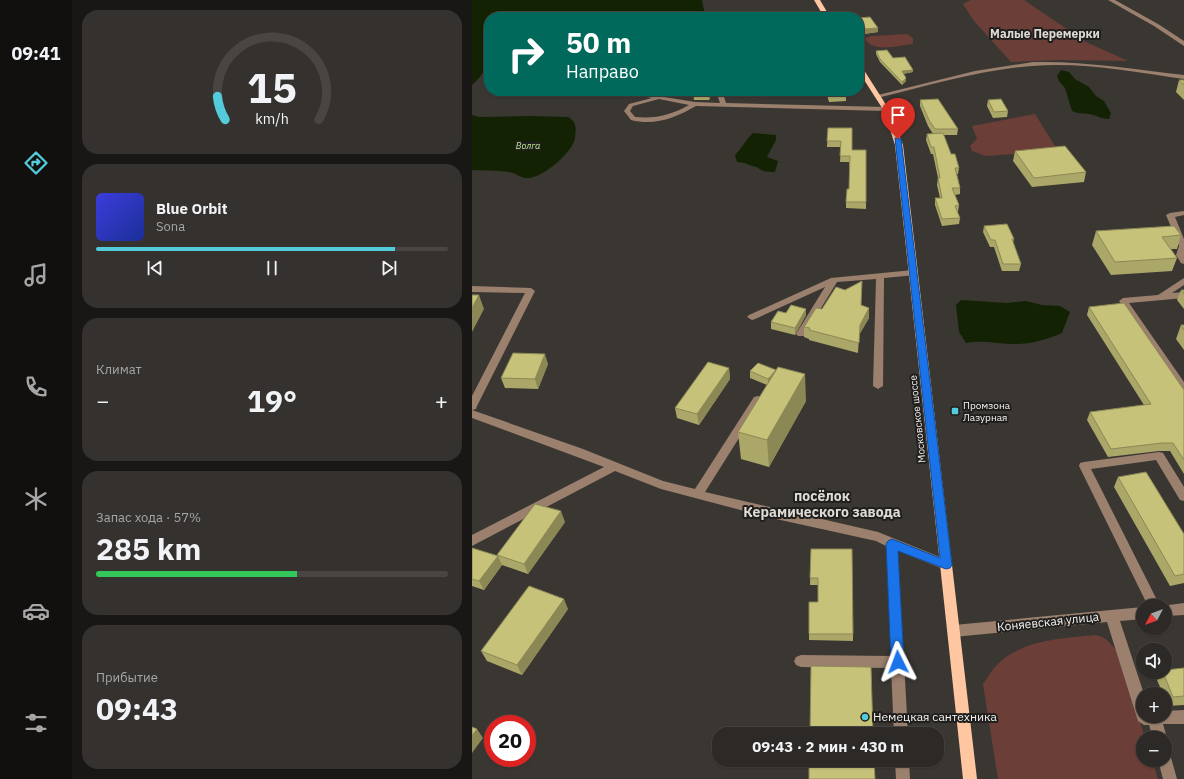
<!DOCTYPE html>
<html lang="ru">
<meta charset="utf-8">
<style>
body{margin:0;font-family:"IBM Plex Sans",sans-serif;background:#34312e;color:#f1f3f6;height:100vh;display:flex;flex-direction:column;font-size:15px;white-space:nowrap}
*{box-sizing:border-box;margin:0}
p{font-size:13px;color:#a6a6a7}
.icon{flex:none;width:22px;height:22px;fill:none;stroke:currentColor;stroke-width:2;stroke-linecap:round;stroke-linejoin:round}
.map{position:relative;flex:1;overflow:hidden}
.details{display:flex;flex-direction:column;gap:10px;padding:10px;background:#181715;width:400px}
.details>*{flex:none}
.banner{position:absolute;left:12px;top:12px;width:380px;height:84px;border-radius:16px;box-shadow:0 1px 3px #0004,0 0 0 1px #484543;background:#00695c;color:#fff;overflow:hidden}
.needle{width:26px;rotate:229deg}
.fabs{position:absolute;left:664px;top:599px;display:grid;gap:8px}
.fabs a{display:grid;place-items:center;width:36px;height:36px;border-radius:50%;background:#2c2926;box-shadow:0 1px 3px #0004,0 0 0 1px #484543;font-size:20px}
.speed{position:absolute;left:12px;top:715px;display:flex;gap:8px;font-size:20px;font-weight:700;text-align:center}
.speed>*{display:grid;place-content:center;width:52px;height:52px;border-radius:50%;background:#2c2926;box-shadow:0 1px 3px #0004,0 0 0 1px #484543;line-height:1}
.speed .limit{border:6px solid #d22;background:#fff;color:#111}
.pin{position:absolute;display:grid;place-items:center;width:34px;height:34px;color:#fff;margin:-41px -17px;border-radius:50% 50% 50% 0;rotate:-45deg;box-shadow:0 0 4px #0007}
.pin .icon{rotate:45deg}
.me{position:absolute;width:44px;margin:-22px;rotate:357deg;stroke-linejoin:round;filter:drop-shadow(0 0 3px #0008)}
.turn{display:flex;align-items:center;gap:14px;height:84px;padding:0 16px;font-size:18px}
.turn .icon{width:52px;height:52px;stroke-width:2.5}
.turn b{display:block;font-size:28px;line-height:34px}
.big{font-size:30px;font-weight:700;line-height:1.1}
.details .card{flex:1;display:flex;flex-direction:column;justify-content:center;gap:6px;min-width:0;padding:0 14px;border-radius:16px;background:#34312e}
.details .dial{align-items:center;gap:0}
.dial svg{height:104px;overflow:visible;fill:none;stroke:#484543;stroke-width:7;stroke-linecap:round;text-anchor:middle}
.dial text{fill:#f1f3f6;stroke:none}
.song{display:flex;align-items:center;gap:12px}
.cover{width:48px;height:48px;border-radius:6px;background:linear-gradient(135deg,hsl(240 70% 55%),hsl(230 70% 35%))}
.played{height:4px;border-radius:2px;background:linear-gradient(90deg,#53cbda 85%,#484543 85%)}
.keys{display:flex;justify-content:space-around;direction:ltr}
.heat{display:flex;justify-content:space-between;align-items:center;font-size:22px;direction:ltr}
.charge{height:6px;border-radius:3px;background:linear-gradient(90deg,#34c759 57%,#484543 0)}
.trip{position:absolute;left:240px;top:727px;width:232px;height:40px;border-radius:16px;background:#2c2926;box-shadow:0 1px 3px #0004,0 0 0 1px #484543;font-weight:700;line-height:40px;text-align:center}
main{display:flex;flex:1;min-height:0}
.menu{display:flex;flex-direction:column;width:72px;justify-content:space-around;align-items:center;background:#12100f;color:#a6a6a7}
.menu .icon{width:28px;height:28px}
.menu .on{color:#53cbda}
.menu b{font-size:18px;color:#f1f3f6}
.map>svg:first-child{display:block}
.green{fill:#6c3e38}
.water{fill:#132203}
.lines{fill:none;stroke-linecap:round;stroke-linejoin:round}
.minor{fill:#9b806e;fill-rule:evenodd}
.major{fill:#ffc6a2;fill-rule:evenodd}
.wall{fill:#aaa768}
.shaded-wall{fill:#8b8855}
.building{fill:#c6c279;stroke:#8b8855}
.route{fill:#1a73e8;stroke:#114b97}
.poi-dot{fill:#53cbda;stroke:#201f1d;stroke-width:1.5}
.labels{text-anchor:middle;stroke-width:4;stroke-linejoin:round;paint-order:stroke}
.far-water-label{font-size:9px;font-style:italic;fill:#bce990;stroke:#201f1d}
.poi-label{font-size:10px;fill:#f5f3f0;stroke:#201f1d;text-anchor:start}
.street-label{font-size:10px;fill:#f5f3f0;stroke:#201f1d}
.far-district-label{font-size:12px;font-weight:bold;fill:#dedad4;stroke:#201f1d}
.near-street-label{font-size:12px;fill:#f5f3f0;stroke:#201f1d}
.near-poi-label{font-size:12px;fill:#f5f3f0;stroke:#201f1d;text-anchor:start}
.district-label{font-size:14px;font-weight:bold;fill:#dedad4;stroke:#201f1d}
</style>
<main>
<nav class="menu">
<b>09:41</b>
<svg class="icon on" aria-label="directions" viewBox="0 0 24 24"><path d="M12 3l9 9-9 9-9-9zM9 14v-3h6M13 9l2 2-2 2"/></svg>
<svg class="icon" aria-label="music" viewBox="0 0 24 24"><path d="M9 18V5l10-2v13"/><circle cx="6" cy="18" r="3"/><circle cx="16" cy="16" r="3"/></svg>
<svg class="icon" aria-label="phone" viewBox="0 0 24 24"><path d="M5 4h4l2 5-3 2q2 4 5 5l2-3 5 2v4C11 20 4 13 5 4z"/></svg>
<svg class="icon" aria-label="climate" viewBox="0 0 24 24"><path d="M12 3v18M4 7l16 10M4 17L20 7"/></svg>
<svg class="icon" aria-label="car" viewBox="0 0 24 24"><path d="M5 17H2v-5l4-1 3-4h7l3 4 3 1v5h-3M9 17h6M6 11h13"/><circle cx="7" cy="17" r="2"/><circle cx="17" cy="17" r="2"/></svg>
<svg class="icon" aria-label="filters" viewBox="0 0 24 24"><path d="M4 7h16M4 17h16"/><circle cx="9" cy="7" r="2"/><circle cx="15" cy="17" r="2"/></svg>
</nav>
<section class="details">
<div class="card dial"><svg viewBox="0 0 100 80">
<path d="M14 69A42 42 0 1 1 86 69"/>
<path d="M14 69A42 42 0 0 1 8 51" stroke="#53cbda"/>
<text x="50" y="56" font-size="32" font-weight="700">15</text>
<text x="50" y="72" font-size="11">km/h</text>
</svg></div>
<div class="card">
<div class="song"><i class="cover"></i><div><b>Blue Orbit</b><p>Sona</p></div></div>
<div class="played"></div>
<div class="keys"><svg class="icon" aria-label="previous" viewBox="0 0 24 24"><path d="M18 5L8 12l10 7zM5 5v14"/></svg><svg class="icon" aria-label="pause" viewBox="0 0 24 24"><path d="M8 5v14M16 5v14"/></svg><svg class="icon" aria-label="next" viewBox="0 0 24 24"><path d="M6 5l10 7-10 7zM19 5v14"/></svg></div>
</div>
<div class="card"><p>Климат</p>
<div class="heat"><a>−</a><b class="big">19°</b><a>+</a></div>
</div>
<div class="card"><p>Запас хода · 57%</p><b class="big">285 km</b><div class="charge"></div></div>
<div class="card"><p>Прибытие</p><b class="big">09:43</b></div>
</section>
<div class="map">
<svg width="712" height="779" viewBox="0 0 712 779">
<rect width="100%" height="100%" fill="#3a3733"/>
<path class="green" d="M499 0H552L614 42 656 61 587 60 539 62 502 21 491 4Z
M435 34 441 38V44C427 45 400 54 393 38L400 36Z
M563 114 586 151 514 156 500 151 498 146 505 139 500 126Z
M623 635 630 637 635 640 647 653 673 738H671V760H680L686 779H526L511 684C515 679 518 673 522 668 548 639 588 639 623 635Z"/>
<path class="water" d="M0 0H230L232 10 229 17H123C110 9 91 16 77 17 57 18 37 17 17 17 17 43 22 67 0 85Z
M589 70 597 72 603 79 617 87 624 96 632 101 639 113 637 119C628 119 625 115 617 114 610 113 606 114 600 111L593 88 587 81 585 76Z
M0 115 7 117 57 116 96 117C105 122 104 128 103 138 101 152 72 177 57 178 50 179 44 173 37 172 25 170 12 171 0 170Z
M281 133 304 135V140L295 157 306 161 303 172C297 172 290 172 285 167 276 166 275 162 265 162L263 155C270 148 274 139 281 133Z
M489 300 535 303 554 301 570 305 588 306 598 312 590 333C574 340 556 345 538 344 523 343 509 340 494 343L487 332 484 305Z"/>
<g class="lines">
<path class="minor" d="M636 0H643L686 24 712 41V46L682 26Z
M561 62C612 61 662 69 712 75V79C662 72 611 62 560 66 507 70 456 86 405 98L402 96 503 71Z
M155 91 223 102 248 103 244 91H250L254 103 414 107 417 109 414 111 224 106C203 118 183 126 159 120L152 111 157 104 180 98 155 93ZM187 99 217 105C199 115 184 119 163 117L158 111 161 106Z
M712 211V215L703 217 712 239V264L709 263 704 255 707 246 694 215 698 213Z
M441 270 444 271 445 273 444 275 412 278 411 386 406 389 401 386 404 279 365 282 332 336H326L324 334 353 287 283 319 280 320 275 317 277 315 359 278Z
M712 278V285L700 293 712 292V298L657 303 712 382V392L708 391 647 301 651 298 686 295Z
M0 286 59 288 63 291 5 406 4 409 0 410V396L53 293 0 292Z
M286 396 290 397 291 400 233 492 406 532 478 561 480 565 478 569 474 570 426 551 436 734H422L419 668 329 667 324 665 322 661 324 657 329 655 419 656 414 546 404 541 295 517 189 489 143 471 0 546V535L132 467 0 418V410L111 449 191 481 223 489 282 397Z
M687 452 691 453 712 487V501L708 500 684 460 619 469 688 606H676L607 466 608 463 612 462Z
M712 603V615L693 616V606H689Z
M671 607V619L648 621 672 694 671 716H693V711L712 710V724H691L695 738 693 743V738H681L677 725H672L666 721 635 622 482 637 477 635 476 631 477 627 482 625Z
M693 752 698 754 705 779H691L686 760H693Z
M423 760H437L438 779H424Z"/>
<path class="major" d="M342 0H348L358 17H352Z
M387 65 390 67 418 111 431 145 505 779H491L423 145 412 111 387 72Z"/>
</g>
<path class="wall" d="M387 18 406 32 392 34 387 25Z
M404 51 421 58 441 72 431 74 434 78V81L430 85 408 62 404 54Z
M707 80H712V100L704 92Z
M185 91H221L217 96Z
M221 91H241L237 100H222Z
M354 91H373L374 95V101L357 102Z
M448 100 486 129 485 135H472L479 154 487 168 486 174H485L488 188V194L483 195 487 205 486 212H485L488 218 487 224 470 226 463 205V198H468L465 185 466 178 461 154H459L454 140 455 134H461L456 126 448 106Z
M516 100 536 111 535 117 521 118 515 106Z
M356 128 380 150H394V209L374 208V202L377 189V162H368L369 147H355Z
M543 151 614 172 612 182 560 187 541 161Z
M512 226 542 239 541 243 549 264 547 271H530L522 247H518L511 232Z
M624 231 709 235 705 249H699L705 258 700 271 639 275 620 245Z
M709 290H712V309L705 300Z
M389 306 397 308V318L387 335 386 353 337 340V339L332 337V327L350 309Z
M617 307 712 390V474L698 451H687L636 457 615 420 618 412 672 405 615 315Z
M334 309V315L323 335 299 329V322L314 313Z
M709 325H712V350L704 339Z
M286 363 334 401 297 467 269 459 266 432 295 385 278 378V371Z
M76 364 66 389 33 388 29 378Z
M257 368 258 379 227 425 205 418 203 408Z
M646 477 712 534V583L698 586 642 487Z
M93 522 56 574 30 565 12 590 0 586V548L26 556 25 555Z
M339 549 381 634V641L337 640V634L346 602V585H338Z
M96 609 50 675 15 661 9 651Z
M712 668V705L696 706 693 700V694H691L685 680 690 672H693Z"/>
<path class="shaded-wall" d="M406 28V32L392 34V29Z
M441 70V72L429 74 430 71Z
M434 78V81L430 85V82Z
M217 91H221L217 96Z
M236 91H241L237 100Z
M7 295 12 309 0 332V308Z
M397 308V318L387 335 386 353 388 325Z
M334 309V315L323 335V328Z
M73 354 76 364 66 389 63 379Z
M257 368 258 379 227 425 225 414Z
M304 370 296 386V379Z
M333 374 334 401 297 467 295 440Z
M89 511 93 522 56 574 52 564Z
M26 556 30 565 12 590 7 581Z
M92 599 96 609 50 675 45 665Z
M5 729 11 738 0 753V736Z"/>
<path class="building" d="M398 17 406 28 392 29 387 21V18Z
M415 50 421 58 433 57 441 70 430 71 434 78 430 82 408 59 404 51Z
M707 80H712V85Z
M356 91H373L374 95 357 96Z
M466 99 486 129H463L457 120 448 100Z
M529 99 536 111 522 112 516 100Z
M356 128H380V150H394V202H374L375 189H377L378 156H368L369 141H355Z
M471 133 479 154H483L487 168H483L488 188H480L487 205 483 206 488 218 470 219 463 198H470L466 178H468L462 147H459L455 134Z
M593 146 614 172 562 178 543 151Z
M535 224 542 239H540L549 264H531L523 240H519L512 226Z
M702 226 709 235 690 237 705 258 643 262 624 231Z
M390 281 389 305 397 308 388 325 387 343 337 330 338 328 332 327 344 308 350 309 364 287 373 290Z
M709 290H712V294Z
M0 295H7L0 308Z
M652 303 712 390V460L701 443H690L639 449 618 412 679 404 617 307Z
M319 305 334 309 323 328 299 322 306 311 314 313Z
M709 325H712V330Z
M41 353 73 354 63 379 29 378Z
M236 362 257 368 225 414 203 408Z
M286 363 304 370 296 379 278 371Z
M306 367 333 374 295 440 266 432Z
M674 472 712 534V574L703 576 646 477Z
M63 504 89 511 52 564 25 555Z
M0 548 26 556 7 581 0 579Z
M339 549H380L381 634H337V602H346V578H338Z
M57 586 92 599 45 665 9 651Z
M339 666 399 667 401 734H338Z
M712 668V696L701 697 691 672H693V670Z
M0 727 5 729 0 736Z
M337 760H402L403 779H337Z"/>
<path class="route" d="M423 138 429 139 480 565 478 568 474 569 426 551 432 662 430 666 426 668 421 666 419 662 414 544 416 541 420 539 468 558Z"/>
<g class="poi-dot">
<rect x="479" y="407" width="8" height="8" rx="2"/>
<circle cx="393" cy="717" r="4"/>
</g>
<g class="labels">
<g class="far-water-label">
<text x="56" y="149">Волга</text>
</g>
<g class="poi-label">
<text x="491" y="409">Промзона<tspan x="491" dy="12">Лазурная</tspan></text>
</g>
<g class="street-label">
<text transform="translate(445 419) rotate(-96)" y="4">Московское шоссе</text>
</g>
<g class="far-district-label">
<text x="573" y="38">Малые Перемерки</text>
</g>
<g class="near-street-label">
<text transform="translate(576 622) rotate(-6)" y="4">Коняевская улица</text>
</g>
<g class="near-poi-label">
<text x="401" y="721">Немецкая сантехника</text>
</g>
<g class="district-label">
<text x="350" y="501">посёлок<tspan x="350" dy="16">Керамического завода</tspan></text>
</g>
</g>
</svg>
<div class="fabs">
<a><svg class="needle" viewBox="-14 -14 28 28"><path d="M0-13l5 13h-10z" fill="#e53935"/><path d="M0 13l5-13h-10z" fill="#a6a6a7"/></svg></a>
<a><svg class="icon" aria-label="sound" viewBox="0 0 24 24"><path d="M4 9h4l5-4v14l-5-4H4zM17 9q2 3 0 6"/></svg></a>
<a>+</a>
<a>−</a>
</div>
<div class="speed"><div class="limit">20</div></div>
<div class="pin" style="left:426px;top:139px;background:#d93025"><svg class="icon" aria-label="arrive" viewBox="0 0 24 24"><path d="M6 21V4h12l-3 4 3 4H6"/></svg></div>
<svg class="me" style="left:426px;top:662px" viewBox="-20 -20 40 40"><path d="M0-17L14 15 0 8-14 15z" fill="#1a73e8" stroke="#fff" stroke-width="4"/></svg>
<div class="trip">09:43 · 2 мин · 430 m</div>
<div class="banner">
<div class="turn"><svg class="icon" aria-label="right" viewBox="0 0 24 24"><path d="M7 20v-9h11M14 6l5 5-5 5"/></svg><div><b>50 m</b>Направо</div></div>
</div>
</div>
</main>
